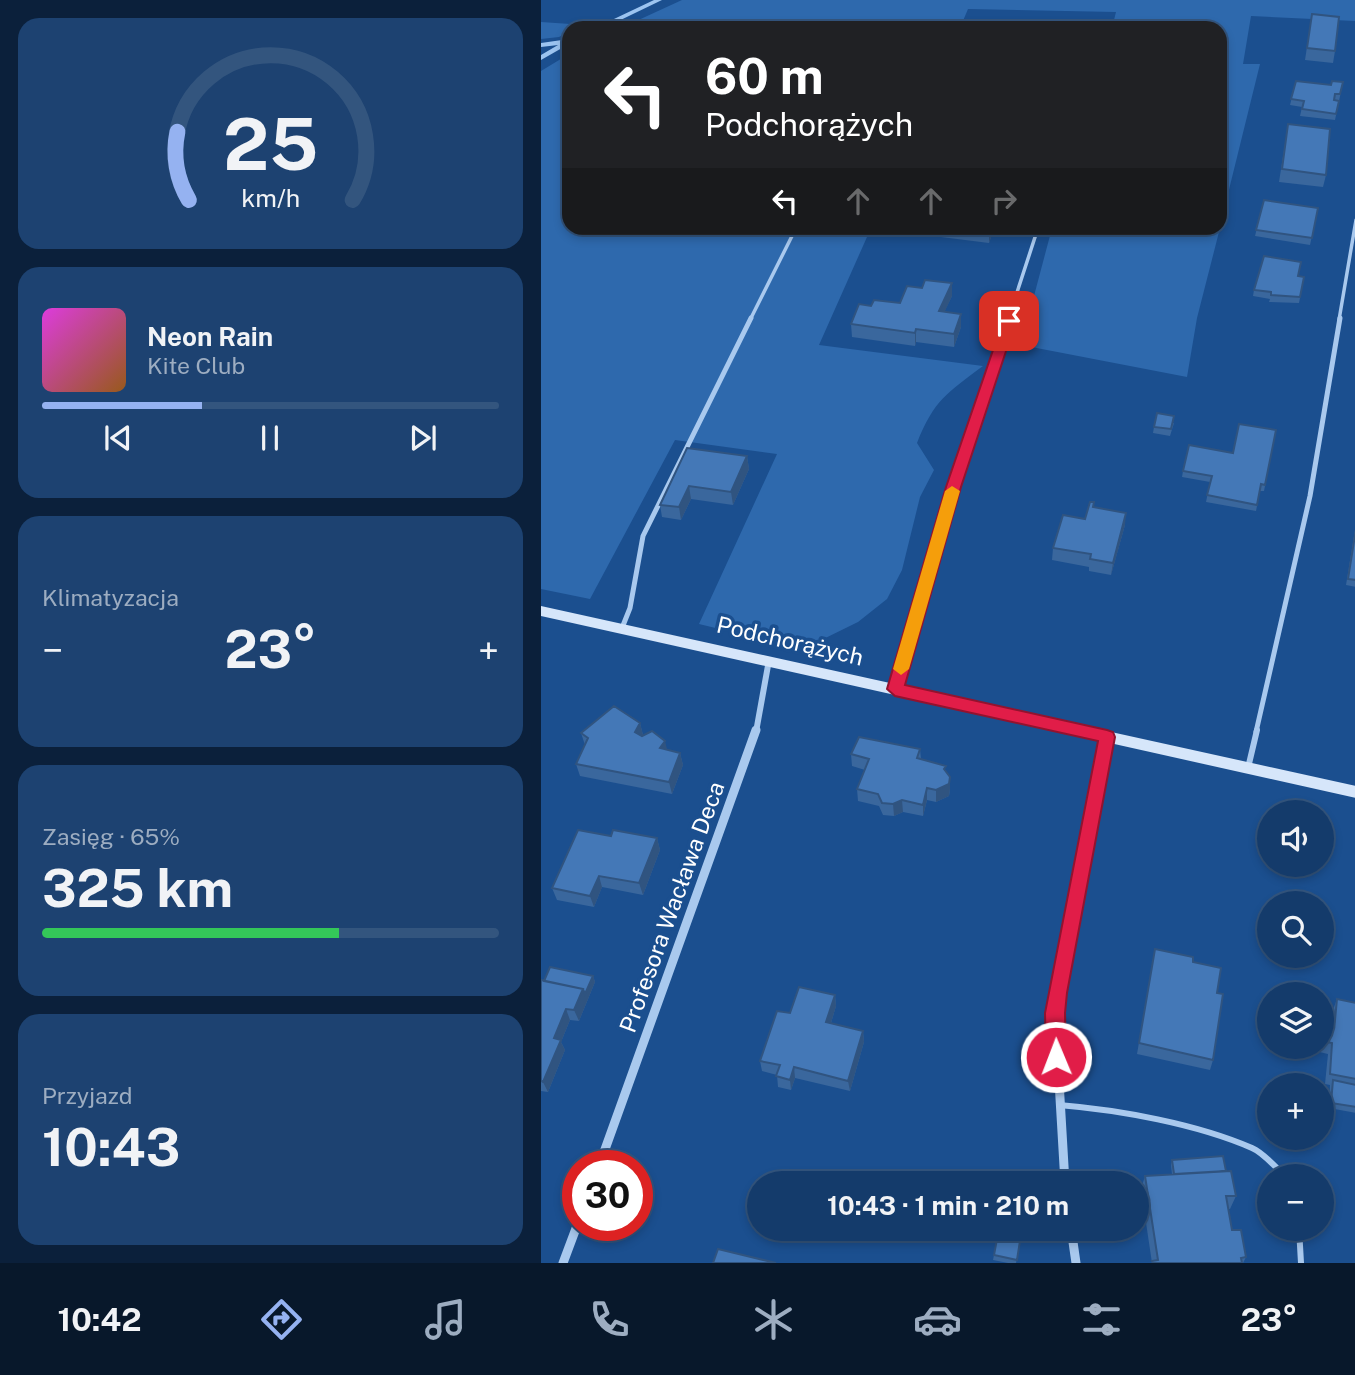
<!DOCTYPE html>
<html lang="pl">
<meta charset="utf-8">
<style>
body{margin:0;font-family:"Public Sans",sans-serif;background:#1d4271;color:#f1f3f6;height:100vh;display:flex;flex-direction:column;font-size:26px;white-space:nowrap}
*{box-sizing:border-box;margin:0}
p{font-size:23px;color:#9dadc1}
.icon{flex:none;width:38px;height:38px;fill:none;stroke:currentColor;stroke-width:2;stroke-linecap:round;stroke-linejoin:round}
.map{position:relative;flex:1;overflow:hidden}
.side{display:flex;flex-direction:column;gap:18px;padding:18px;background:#0b203b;width:541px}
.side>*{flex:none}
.hud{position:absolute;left:21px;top:21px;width:665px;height:214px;border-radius:21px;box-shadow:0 4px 10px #0003,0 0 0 2px #33557e;background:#202124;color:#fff;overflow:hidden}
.tools{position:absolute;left:716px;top:800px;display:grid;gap:14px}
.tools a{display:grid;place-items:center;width:77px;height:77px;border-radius:50%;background:#143b6b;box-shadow:0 4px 10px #0003,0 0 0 2px #33557e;font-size:35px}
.speed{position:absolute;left:21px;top:1150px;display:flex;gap:14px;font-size:35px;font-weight:700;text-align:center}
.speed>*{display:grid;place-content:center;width:91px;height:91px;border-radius:50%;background:#143b6b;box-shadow:0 4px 10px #0003,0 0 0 2px #33557e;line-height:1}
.speed .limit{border:10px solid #d22;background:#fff;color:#111}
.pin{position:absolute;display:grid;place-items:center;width:60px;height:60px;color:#fff;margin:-30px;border-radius:14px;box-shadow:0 4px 10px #0006}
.me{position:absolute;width:77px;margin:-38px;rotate:359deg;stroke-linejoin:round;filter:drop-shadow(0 0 5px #0008)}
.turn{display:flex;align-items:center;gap:24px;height:147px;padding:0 28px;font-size:32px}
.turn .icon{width:91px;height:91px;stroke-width:2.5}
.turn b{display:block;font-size:49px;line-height:60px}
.lanes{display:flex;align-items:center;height:66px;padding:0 28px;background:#0003;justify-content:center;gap:35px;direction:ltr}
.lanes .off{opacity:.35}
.big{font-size:52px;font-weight:700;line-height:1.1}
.side .card{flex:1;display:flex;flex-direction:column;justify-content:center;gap:10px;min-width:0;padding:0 24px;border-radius:21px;background:#1d4271}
.side .dial{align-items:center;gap:0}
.dial svg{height:182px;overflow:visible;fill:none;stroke:#33557e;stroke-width:7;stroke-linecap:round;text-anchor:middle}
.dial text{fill:#f1f3f6;stroke:none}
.song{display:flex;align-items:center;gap:21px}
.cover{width:84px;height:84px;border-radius:10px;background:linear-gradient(135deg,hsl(300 70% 55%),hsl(30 70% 35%))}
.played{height:7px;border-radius:4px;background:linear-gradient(90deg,#95b2f1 35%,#33557e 35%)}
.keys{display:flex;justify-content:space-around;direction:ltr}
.heat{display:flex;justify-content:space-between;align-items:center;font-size:38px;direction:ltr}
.charge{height:10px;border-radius:5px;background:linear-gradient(90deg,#34c759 65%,#33557e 0)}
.trip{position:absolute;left:206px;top:1171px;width:402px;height:70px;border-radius:35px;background:#143b6b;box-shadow:0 4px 10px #0003,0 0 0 2px #33557e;font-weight:700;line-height:70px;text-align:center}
.menu{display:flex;height:112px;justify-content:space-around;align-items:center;background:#08182b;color:#9dadc1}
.menu .icon{width:49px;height:49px}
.menu .active{color:#95b2f1}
.menu b{font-size:32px;color:#f1f3f6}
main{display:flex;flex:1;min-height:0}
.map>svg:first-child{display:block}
.green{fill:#2e69ad}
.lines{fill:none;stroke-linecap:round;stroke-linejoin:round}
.stream{fill:#9cc4f0;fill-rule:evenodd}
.lane-far2{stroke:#a9c9ee;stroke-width:3.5}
.lane-far1{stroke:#a9c9ee;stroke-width:5}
.lane{stroke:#a9c9ee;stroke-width:6}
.street-far1{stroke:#a9c9ee;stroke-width:6}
.street{stroke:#a9c9ee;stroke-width:9}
.secondary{fill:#d6e6fa;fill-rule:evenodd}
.wall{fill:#3a679d}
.shaded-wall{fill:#305480}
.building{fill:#4478b7;stroke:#305480;stroke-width:2}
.route{fill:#e11d48;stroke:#92132f;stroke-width:2}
.slow{fill:#f59e0b}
.labels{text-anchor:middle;stroke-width:7;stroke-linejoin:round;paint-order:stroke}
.street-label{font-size:23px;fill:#fff;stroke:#1b4f8f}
</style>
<main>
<section class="side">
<div class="card dial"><svg viewBox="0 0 100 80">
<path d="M14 69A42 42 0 1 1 86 69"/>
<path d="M14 69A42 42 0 0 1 9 39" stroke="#95b2f1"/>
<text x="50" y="56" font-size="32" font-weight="700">25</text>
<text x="50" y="72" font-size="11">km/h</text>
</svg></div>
<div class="card">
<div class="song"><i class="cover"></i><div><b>Neon Rain</b><p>Kite Club</p></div></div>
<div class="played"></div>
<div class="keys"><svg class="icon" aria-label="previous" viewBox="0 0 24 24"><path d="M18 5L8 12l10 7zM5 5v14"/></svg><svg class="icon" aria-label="pause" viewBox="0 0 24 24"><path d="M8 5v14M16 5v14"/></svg><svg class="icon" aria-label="next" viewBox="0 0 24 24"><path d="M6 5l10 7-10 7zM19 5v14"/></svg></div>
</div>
<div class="card"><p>Klimatyzacja</p>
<div class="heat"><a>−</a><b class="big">23°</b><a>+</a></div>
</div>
<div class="card"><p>Zasięg · 65%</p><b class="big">325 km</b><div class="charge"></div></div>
<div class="card"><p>Przyjazd</p><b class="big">10:43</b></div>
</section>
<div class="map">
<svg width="815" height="1263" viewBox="0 0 815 1263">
<rect width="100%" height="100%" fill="#1b4f8f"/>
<path class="green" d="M141 0H815L814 21 710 16 702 64H719L679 226V28H571L575 12 427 9 419 28H80Z
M0 22 44 25 28 28V32L18 37 0 39Z
M28 54V228H330L278 345 442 366C406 393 393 400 376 443L393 470 379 497 361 570 346 599 317 622 262 649 158 624 236 454 134 440 49 599 0 589V71Z
M511 228H679L656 318 646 377 480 345Z"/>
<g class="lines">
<path class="stream" d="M113 0H121L63 28H54Z
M28 39V44L0 60V55L17 45 0 47V43Z"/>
<path class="lane-far2" d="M209 320 253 232
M467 320 497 228
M798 320 815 220"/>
<path class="lane-far1" d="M81 628 89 608 102 536 210 318
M354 689 412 487 467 318
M715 732 769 496 799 318"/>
<path class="lane" d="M707 768 716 730
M518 1105C579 1110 656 1124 711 1148 723 1153 734 1167 744 1176
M758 1228 760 1263"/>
<path class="street-far1" d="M215 732 228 660"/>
<path class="street" d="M58 1166 215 730
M524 1183 514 1013 566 737
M530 1228 535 1263
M22 1263 37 1223"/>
<path class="secondary" d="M0 606 815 786V798L0 616Z"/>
</g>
<path class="wall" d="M771 14 794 51 792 63 764 60Z
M755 81 790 85 802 82 794 120 759 116 761 107 749 105Z
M747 124 785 175 782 187 738 182Z
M723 200 777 208 769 245 714 236Z
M400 228H453L448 243 400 237Z
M757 276 763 277 758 303 728 302 729 299 712 296 713 290Z
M411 296 403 312 420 314V327L413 347 375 342 374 346 311 337 310 324 359 303Z
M633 423 629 436 612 433 613 427Z
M735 430 723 491H719L715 511 665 502 669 482 641 477 642 471 692 453Z
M146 448 206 456 208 469 192 505 150 499 140 520 121 517 119 505Z
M553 507 584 525 570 575 548 571V567L511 560 512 548 544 519Z
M815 524V587L805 585Z
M99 723 102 735 126 750 139 753 142 765 131 794 39 776 35 764 44 745 40 733Z
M379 749 380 759 405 771 409 789 408 796 395 802 386 800 382 816 362 812 353 816 342 815 338 806 317 801 316 789 324 770 311 766 310 754Z
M70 836 116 838 119 850 102 895 61 887 53 907 16 900 11 888Z
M614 949 652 962 672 1060 669 1070 596 1054Z
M52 976 54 982 38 1021 29 1020 20 1042 24 1050 7 1092 0 1091V980Z
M294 995 295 1006 290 1023 322 1031 323 1042 309 1091 254 1078 250 1090 237 1087 236 1075 221 1071 219 1061 249 1013Z
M796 999 815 1003V1113L788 1108 789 1085 784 1084 787 1054 765 1049V1046H780V1017L791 1019 792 1010Z
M631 1160 685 1171 695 1196 689 1209H687L691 1230 705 1257 702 1263H611L600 1189 604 1176 631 1174 630 1165Z
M482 1228 475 1263H467L452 1260 453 1255Z"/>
<path class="shaded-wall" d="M449 228H453L448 243V231Z
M411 283V296L398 324V311Z
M420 314V327L413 347V334Z
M375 329V342L374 346V333Z
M206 456 208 469 192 505 190 492Z
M148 486 150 499 140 520 138 507Z
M585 513 584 525 570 575 572 563Z
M99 723 102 735 97 745 94 732Z
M124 741 127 753 119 748Z
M139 753 142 765 131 794 128 782Z
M409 777V789L408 796 395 802V790Z
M386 788V800L382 816V805Z
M361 800 362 812 353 816 352 804Z
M116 838 119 850 102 895 98 883Z
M58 876 61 887 53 907 49 896Z
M52 976 54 982 38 1021 33 1010 42 989Z
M294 995 295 1006 287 1033 285 1022Z
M25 1009 29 1020 20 1042 24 1050 7 1092 2 1082 13 1038Z
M322 1031 323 1042 309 1091 307 1081Z
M253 1067 254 1078 250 1090 249 1080Z"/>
<path class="building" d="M771 14 798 17 794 51 766 48Z
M755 81 790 85 791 81 802 82 799 94H794L793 100 798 101 795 114 761 109 763 101 750 99Z
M747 124 789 129 785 175 741 169Z
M723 200 777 208 771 238 715 230Z
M423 228H449L448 231Z
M723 256 760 262 757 276 763 277 759 297 730 295V292L713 290Z
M384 280 411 283 398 311 420 314 413 334 375 329 374 333 310 324 318 304 330 306 333 300 359 303 366 286 381 288Z
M616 413 633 416 630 429 613 427Z
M698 424 735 430 724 485 720 484 716 505 666 495 671 476 642 471 648 445 692 453Z
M146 448 206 456 190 492 148 486 138 507 119 505Z
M549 502H553L552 507 585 513 572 563 549 559 550 554 512 548 522 515 544 519Z
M815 529V580L807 579Z
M73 706 99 723 94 732 101 736 111 731 124 741 119 748 139 753 128 782 35 764 47 738 40 733Z
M318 737 379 749 376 758 405 766 403 769 409 777 408 784 395 790 386 788 382 805 361 800 352 804 341 803 337 794 316 789 328 759 310 754Z
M37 830 70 836 72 830 116 838 98 883 58 876 49 896 11 888Z
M614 949 652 957V962L680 968 676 993 682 994 672 1060 598 1043Z
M9 967 52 976 44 994 42 989 3 981Z
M0 980 42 989 33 1010 25 1009 13 1038 20 1040 2 1082 0 1081Z
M258 987 294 995 285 1022 322 1031 307 1081 253 1067 249 1080 235 1076 239 1065 219 1061 236 1011 249 1013Z
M796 999 815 1003V1079L789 1074 791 1043 780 1041V1017L794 1020Z
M792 1080 815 1085V1107L790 1103Z
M682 1156 685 1171 633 1174 631 1160Z
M690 1171 695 1196H685L691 1230H700L705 1257 700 1258 701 1263H612L611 1261 617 1260 604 1176Z
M458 1228H481L476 1260 453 1255Z
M177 1249 235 1263H172Z"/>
<path class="route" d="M468 317 475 321 420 487 364 685 566 730 572 732 574 737 526 993 524 1013 525 1057 522 1064 515 1067 508 1064 505 1057 504 1013 557 741 354 696 346 689 405 487 462 321Z"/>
<path class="slow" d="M411 486 419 491 368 669 360 675 352 669 404 491Z"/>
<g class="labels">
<g class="street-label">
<text transform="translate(249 641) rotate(13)" y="8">Podchorążych</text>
<text transform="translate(131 907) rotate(-70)" y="8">Profesora Wacława Deca</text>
</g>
</g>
</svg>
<div class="tools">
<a><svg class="icon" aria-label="sound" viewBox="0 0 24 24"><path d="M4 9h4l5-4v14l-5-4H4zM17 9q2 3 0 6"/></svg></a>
<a><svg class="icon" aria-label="search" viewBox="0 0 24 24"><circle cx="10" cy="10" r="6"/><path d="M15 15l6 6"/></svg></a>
<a><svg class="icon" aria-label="layers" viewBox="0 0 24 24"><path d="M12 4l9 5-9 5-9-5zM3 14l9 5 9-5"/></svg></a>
<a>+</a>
<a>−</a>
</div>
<div class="speed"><div class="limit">30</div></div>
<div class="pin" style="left:468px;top:321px;background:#d93025"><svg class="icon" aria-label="arrive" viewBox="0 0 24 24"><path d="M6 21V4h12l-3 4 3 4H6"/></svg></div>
<svg class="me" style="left:515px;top:1057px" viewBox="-20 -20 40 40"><circle r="17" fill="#e11d48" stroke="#fff" stroke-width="3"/><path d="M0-11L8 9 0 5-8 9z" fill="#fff"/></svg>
<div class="trip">10:43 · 1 min · 210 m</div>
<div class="hud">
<div class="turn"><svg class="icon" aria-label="left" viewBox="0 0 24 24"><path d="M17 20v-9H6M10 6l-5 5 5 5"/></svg><div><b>60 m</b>Podchorążych</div></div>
<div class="lanes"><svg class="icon" aria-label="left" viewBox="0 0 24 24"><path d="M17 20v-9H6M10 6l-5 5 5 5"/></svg><svg class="icon off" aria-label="ahead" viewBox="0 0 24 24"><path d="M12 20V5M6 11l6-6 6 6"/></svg><svg class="icon off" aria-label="ahead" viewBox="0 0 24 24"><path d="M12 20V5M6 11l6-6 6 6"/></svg><svg class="icon off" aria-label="right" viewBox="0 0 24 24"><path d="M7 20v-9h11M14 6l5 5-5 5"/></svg></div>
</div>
</div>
</main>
<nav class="menu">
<b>10:42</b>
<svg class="icon active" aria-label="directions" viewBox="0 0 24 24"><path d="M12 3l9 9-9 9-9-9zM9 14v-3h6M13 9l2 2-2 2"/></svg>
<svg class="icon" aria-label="music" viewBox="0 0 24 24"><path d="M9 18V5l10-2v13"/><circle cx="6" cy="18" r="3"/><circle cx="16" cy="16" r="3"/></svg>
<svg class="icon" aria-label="phone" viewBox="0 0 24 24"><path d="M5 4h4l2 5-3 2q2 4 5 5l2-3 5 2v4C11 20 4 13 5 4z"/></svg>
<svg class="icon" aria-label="climate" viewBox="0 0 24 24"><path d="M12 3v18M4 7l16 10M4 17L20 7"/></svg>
<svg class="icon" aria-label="car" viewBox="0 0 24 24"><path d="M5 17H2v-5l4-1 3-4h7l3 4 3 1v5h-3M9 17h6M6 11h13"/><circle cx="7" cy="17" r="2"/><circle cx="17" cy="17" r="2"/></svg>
<svg class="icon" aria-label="filters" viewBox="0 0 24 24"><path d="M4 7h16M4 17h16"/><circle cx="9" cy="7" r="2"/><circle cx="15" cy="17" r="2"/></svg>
<b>23°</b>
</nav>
